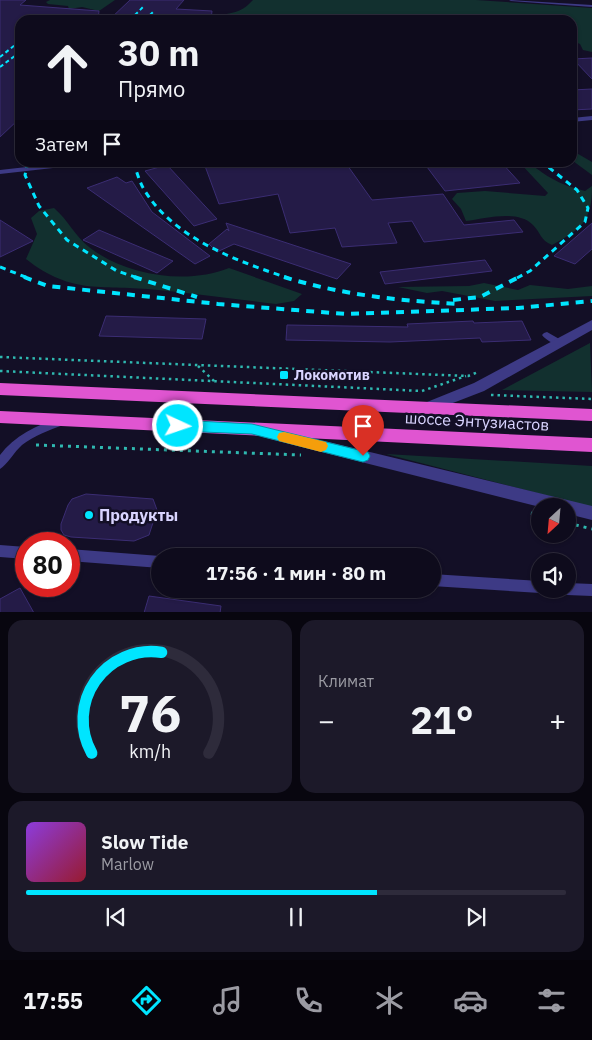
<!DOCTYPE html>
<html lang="ru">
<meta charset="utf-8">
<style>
body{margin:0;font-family:"IBM Plex Sans",sans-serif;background:#1c1929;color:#f1f3f6;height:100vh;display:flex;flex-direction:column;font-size:19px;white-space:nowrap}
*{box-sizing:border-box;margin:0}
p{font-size:16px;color:#9b9ba3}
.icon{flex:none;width:28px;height:28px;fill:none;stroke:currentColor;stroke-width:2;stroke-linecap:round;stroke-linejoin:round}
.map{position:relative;height:612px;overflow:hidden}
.side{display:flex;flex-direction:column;gap:8px;padding:8px;background:#08060f;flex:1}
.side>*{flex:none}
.guide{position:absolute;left:15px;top:15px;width:562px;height:152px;border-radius:15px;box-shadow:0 1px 4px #0004,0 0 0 1px #2e2b3b;background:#0e0b1c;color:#f1f3f6;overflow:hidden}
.needle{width:32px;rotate:206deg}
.buttons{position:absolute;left:531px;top:498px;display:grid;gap:10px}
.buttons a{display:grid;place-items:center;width:45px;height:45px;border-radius:50%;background:#0e0b1c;box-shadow:0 1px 4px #0004,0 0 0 1px #2e2b3b;font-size:25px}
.speed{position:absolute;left:15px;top:532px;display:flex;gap:10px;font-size:25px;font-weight:700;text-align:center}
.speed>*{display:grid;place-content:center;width:65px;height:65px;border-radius:50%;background:#0e0b1c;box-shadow:0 1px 4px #0004,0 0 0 1px #2e2b3b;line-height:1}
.speed .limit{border:8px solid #d22;background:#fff;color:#111}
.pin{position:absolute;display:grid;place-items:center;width:42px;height:42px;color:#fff;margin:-51px -21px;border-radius:50% 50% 50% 0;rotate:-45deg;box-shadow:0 0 5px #0007}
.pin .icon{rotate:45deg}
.me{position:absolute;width:55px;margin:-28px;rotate:93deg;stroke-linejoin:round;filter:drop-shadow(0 0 4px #0008)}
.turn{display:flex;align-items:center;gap:18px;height:105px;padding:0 20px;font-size:22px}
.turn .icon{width:65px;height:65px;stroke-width:2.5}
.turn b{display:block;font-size:35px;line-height:42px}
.then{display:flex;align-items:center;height:48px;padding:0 20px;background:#0003;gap:10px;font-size:19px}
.big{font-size:38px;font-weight:800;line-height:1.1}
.side .tile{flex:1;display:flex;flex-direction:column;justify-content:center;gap:8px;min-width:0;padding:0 18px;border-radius:15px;background:#1c1929}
.side .dial{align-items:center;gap:0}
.dial svg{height:130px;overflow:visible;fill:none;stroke:#2e2b3b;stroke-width:7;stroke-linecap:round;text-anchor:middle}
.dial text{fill:#f1f3f6;stroke:none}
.song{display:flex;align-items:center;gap:15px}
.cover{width:60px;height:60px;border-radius:8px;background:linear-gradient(135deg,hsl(270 70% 55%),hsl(350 70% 35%))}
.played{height:5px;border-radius:2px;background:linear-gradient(90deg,#00e5ff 65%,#2e2b3b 65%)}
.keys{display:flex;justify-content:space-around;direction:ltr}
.heat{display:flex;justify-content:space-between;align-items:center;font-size:28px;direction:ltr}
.side .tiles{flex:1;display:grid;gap:8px;grid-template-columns:1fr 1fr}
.tile:last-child{grid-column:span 2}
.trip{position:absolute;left:151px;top:548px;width:290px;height:50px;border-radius:25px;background:#0e0b1c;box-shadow:0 1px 4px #0004,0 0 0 1px #2e2b3b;font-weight:800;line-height:50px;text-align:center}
.tab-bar{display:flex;height:80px;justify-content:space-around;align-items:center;background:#06040b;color:#9b9ba3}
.tab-bar .icon{width:35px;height:35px}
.tab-bar .active{color:#00e5ff}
.tab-bar b{font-size:22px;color:#f1f3f6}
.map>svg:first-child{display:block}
.green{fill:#12302f}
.building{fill:#241b47;stroke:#3b2d73}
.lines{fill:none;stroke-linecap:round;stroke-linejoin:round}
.path-far1{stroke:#2fb8b0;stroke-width:2.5;stroke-dasharray:2.5 4;stroke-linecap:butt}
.path{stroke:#2fb8b0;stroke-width:3;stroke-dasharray:3 5;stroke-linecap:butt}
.service{fill:#3d3a85;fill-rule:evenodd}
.tertiary{fill:#3d3a85;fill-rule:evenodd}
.trunk{fill:#e055d1;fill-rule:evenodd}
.rail-far2{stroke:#00e5ff;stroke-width:2;stroke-dasharray:4 3;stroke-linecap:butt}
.rail-far1{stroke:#00e5ff;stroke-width:3;stroke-dasharray:6 5;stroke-linecap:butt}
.rail{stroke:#00e5ff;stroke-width:4;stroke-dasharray:8 7;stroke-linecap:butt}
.route{fill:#00e5ff;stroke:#0095a6}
.slow{fill:#f59e0b}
.poi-dot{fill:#00e5ff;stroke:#130f26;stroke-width:2}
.labels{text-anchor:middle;stroke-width:5;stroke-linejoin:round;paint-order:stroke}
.poi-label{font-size:14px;font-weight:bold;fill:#d9d4ff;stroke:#130f26;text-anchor:start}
.near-street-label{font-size:16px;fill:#d9d4ff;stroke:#130f26}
.near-poi-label{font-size:16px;font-weight:bold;fill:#d9d4ff;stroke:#130f26;text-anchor:start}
</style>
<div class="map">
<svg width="592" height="613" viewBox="0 0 592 613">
<rect width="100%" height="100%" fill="#130f26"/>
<path class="green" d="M50 0H115L99 11 82 7 69 9 68 6 48 4 46 2Z
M253 0H476L592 8V52L583 50 580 44 573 41 572 20H448L431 15 422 19 406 20 383 16 373 20H364L335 14 310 20H216L219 15C234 13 242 12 253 0Z
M573 151 592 162V175L573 161Z
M520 163C533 162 539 172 551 178 561 184 573 188 585 191L592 186C592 221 582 229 552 245 540 240 541 233 533 225 517 209 485 219 466 221L461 209 452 199 457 193 485 191 545 196 548 193Z
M54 208C68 220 75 236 89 247 126 276 187 285 229 268L302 294 294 301 276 304C237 299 197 294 158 290 103 284 73 296 26 259L37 234 31 218 39 211Z
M484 283 518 290 530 285 568 289 592 286V296L495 301 442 291 427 293 398 287 469 286Z
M590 343 592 392 502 390Z
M386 454 592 466V507Z"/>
<path class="building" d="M0 0H26L20 5 99 11 98 20H20V118L0 137Z
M130 0H184L176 9 212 11 211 20H109Z
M592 58V79L573 59Z
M592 89V109L572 110V90Z
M233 162H345L372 200 443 194 464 225 514 220 523 232 424 242 412 221 388 223 397 243 342 247 335 228 290 233 278 194 219 204 205 166Z
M471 162H501L520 183 445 191 427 167Z
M167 165 217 219 194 226 145 171Z
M117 177 126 183 132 181 152 212 210 256 195 264 87 188Z
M0 220 33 241 0 257Z
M226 223 293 245 351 264 337 279 234 244 217 252 209 244 227 229 229 231Z
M592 223V249L575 264 554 256Z
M99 230 173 261 157 273 83 240Z
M485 260 492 271 385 284 380 272Z
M106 316 206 319 202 339 99 336Z
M473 321 474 323 522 321 531 340 482 342 480 338 390 342 286 340 287 325 408 327 407 324Z
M86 494 153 499 157 510 149 535 134 541 71 537 64 535 61 530V524L68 505 72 499Z
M20 588 34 613H0V599Z
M149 596 221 606 220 613H144Z"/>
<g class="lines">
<path class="path-far1" d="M0 357 468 376 478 372
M198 366 214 381
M0 371 422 391 466 376
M491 395 592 399"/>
<path class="path" d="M36 445 301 455
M531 513 540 516
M568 523 592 529"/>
<path class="service" d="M509 0 592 5V7L511 1Z
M592 116V120L572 122V118Z
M86 162H142L139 164 53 168 0 174V170L53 164Z
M547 332 561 340 563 342 561 344C555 346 546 340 542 335L544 333Z
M59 418 63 419 64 422 63 425C49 430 34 436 22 445 15 451 6 466 0 469V455C14 436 37 425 59 418Z
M0 545 26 547V559L0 557Z
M69 549 160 556V568L69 561Z
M432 574 540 581V589H546L545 591 540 593 432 586Z
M568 583 592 584V596L567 595 562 593 561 589H568Z"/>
<path class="tertiary" d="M592 320V330L484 391 427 413 422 412 420 408 422 404 474 383Z
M267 427 592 506V520L568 514V506L540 507 262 437 259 433 262 429Z"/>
<path class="trunk" d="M0 383 592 409V421L0 395Z
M0 411 592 438V452L0 423Z"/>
<path class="rail-far2" d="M45 20 50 16
M130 20 144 6
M145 20 153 12
M0 57 20 41
M0 67 20 52"/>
<path class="rail-far1" d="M28 162 25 175 39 206 67 240 117 271 138 278
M133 162C137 171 139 182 145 191 175 239 237 261 288 278
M0 267 28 278
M517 278 530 271 585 222 588 208 577 190 542 162"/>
<path class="rail" d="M24 277 48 286 218 304 346 314 518 308 592 301
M134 277 197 297
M284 277C342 295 401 301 461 304
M453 300 480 297 519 277"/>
</g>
<path class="route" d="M178 420 252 424 363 451 368 452 370 456 368 460 363 462 252 434 178 431 171 426Z"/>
<path class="slow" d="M284 432 326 442 328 446 326 450 321 452 279 441 277 437 279 433Z"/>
<g class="poi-dot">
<rect x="279" y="370" width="10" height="10" rx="2.5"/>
<circle cx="89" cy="515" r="5"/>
</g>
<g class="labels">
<g class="poi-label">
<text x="294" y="380">Локомотив</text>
</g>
<g class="near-street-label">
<text transform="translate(477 421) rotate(3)" y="6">шоссе Энтузиастов</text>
</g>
<g class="near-poi-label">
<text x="99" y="521">Продукты</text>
</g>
</g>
</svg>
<div class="buttons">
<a><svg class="needle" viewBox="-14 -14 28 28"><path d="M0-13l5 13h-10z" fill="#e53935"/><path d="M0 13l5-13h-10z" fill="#9b9ba3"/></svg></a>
<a><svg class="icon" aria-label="sound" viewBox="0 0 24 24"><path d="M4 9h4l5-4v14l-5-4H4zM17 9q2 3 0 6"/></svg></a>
</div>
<div class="speed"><div class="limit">80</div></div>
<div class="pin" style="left:363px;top:456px;background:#d93025"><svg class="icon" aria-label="arrive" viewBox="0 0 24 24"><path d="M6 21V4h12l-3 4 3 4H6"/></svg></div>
<svg class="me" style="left:178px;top:426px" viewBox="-20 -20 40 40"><circle r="17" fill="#00e5ff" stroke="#fff" stroke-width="3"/><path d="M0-11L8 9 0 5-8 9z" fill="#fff"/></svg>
<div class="trip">17:56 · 1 мин · 80 m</div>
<div class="guide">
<div class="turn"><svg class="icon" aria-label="ahead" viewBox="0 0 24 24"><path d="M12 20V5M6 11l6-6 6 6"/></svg><div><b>30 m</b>Прямо</div></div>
<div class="then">Затем<svg class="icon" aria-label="arrive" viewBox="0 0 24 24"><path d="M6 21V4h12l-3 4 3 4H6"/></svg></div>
</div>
</div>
<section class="side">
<div class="tiles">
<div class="tile dial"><svg viewBox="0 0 100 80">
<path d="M14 69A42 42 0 1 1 86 69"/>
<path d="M14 69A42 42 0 0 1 57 7" stroke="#00e5ff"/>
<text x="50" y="56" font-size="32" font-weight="700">76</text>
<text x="50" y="72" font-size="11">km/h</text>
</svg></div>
<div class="tile"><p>Климат</p>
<div class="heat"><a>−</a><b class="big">21°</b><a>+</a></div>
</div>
<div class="tile">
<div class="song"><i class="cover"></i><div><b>Slow Tide</b><p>Marlow</p></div></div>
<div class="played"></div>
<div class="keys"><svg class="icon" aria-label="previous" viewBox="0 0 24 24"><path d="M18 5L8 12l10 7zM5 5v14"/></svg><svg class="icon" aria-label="pause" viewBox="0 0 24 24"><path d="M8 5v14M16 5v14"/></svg><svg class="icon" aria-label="next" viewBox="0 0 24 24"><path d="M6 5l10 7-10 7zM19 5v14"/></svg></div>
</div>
</div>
</section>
<nav class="tab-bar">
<b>17:55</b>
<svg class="icon active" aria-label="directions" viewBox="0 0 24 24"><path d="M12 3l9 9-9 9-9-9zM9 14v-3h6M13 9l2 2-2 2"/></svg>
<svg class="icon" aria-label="music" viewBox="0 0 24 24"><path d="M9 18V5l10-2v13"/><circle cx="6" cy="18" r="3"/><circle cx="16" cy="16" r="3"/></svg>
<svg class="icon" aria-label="phone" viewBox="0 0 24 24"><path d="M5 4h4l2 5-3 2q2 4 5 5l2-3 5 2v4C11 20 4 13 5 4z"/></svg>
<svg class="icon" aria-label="climate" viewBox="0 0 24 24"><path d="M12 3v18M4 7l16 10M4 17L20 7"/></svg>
<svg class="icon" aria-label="car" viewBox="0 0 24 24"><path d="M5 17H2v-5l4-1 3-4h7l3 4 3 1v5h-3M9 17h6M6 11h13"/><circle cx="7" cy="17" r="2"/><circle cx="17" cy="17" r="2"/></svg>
<svg class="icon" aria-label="filters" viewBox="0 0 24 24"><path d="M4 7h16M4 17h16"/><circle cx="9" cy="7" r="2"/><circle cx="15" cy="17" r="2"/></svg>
</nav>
